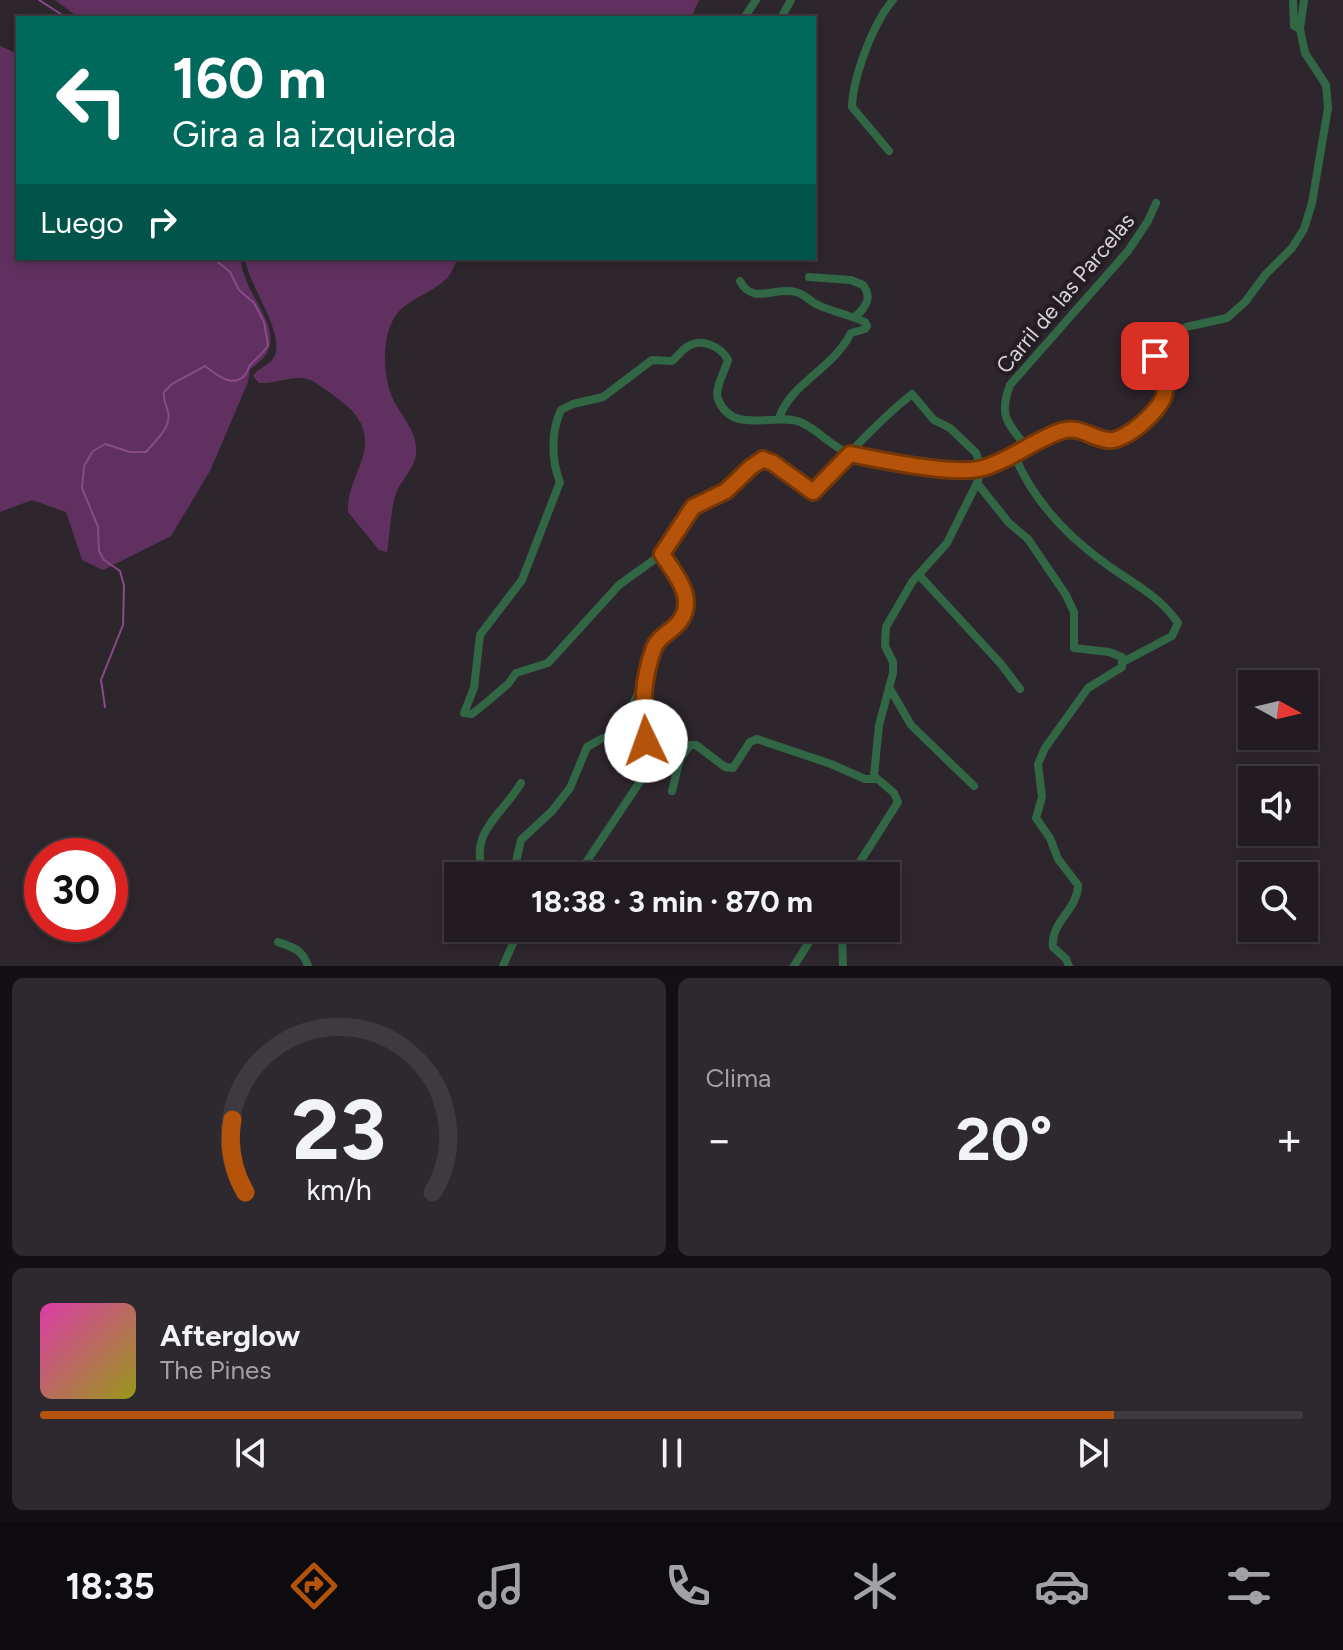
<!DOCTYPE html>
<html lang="es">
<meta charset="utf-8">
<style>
body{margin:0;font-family:Figtree,sans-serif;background:#2e292f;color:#f1f3f6;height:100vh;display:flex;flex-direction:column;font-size:30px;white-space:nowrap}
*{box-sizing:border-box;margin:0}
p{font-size:26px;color:#a2a1a5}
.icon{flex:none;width:44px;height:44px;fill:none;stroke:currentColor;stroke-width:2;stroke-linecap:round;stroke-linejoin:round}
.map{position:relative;height:966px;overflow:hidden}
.panel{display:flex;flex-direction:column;gap:12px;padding:12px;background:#130f13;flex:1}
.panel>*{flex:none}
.guide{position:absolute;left:16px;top:16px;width:800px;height:244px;border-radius:0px;box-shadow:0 4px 12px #0003,0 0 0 2px #3f3a40;background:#00695c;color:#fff;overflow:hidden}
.needle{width:52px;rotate:98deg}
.controls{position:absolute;left:1238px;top:670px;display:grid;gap:16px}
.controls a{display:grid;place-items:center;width:80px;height:80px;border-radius:0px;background:#221c22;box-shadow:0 4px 12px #0003,0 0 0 2px #3f3a40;font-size:40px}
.speed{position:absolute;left:24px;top:838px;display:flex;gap:16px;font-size:40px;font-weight:700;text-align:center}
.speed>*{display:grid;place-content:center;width:104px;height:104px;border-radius:50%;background:#221c22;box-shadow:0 4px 12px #0003,0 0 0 2px #3f3a40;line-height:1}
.speed .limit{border:12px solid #d22;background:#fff;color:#111}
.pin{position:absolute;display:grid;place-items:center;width:68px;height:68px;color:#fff;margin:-34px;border-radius:16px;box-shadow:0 4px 12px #0006}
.me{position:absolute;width:88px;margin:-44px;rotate:357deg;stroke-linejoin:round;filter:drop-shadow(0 0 6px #0008)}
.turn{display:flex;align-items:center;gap:28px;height:168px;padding:0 24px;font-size:36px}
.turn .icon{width:104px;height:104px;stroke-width:2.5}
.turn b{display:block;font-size:56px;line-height:68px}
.then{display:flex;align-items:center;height:76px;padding:0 24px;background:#0003;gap:16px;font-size:30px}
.big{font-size:60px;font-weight:700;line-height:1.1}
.panel .card{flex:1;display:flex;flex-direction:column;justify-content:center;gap:12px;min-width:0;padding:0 28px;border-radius:12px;background:#2e292f}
.panel .dial{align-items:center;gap:0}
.dial svg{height:208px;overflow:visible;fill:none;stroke:#3f3a40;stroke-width:7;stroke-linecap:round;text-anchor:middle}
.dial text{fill:#f1f3f6;stroke:none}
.song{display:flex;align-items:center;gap:24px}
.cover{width:96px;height:96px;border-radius:12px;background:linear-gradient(135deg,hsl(320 70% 55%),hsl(60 70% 35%))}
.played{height:8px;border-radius:4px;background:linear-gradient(90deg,#b45309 85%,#3f3a40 85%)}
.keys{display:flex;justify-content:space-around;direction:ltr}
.heat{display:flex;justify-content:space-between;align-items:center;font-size:44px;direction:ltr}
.panel .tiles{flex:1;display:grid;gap:12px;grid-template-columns:1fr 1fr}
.card:last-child{grid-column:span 2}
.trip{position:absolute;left:444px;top:862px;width:456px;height:80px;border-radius:0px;background:#221c22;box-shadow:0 4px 12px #0003,0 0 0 2px #3f3a40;font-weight:700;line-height:80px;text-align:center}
.dock{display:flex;height:128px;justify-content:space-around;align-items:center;background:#0e0b0e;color:#a2a1a5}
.dock .icon{width:56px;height:56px}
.dock .current{color:#b45309}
.dock b{font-size:36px;color:#f1f3f6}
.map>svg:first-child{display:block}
.green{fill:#603160}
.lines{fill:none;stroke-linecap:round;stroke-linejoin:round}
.stream{stroke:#884b88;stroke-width:2}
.minor{stroke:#326746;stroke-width:8}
.route-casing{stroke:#753606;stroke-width:20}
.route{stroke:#b45309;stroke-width:14}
.labels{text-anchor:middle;stroke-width:8;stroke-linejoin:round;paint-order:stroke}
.street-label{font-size:22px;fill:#d8d3d8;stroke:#241d23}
</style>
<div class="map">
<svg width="1343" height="966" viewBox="0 0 1343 966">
<rect width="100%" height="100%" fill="#2e262d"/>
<path class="green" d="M55 0H699L691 18H88L74 14Z
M0 46 18 54V258H241C241 298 301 338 250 369L248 382 210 471 171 536 103 570 82 560 66 512 32 500 0 512Z
M245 258H458C454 265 452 274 446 279 430 295 404 299 393 320 381 342 383 382 395 403 403 418 415 430 416 447 418 465 404 476 397 491 391 503 390 536 387 552L379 550 348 512C347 489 359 473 364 452 370 422 350 407 329 392 320 386 313 379 302 378 287 377 273 384 259 383L253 376C258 368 266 367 272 360 290 338 247 284 245 258Z"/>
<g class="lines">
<path class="stream" d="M39 0 67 18
M105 707 101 680 123 625 124 586 120 571 104 560 99 551 98 527 82 488 84 466 93 451 105 444 130 452H146C155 441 172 427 168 412 166 404 163 400 164 392L172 384 205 366C215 374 233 389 245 375 248 372 248 367 251 364 258 357 263 354 268 345L264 322 254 303 239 290 230 272 213 258"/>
<path class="minor" d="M1293 0 1294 26 1300 29
M744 18 756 0
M781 18 791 0
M889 151 852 107C853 77 873 23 893 0
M809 277 851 280 863 285C873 298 865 308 855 317
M740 281C753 306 774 286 796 292 804 294 810 301 818 305 833 312 850 315 865 322L867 326 865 329 851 333C832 370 791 383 779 418
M1027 448C1008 423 998 417 1010 385L1128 251 1148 221 1156 203
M1014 454C1032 499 1067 536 1106 564 1132 583 1159 595 1178 623L1172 636 1123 662
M977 483 1009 523 1028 539 1066 595 1074 612V648L1109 652 1122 657V667L1088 688 1045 748 1038 764 1042 797 1036 818 1050 838 1058 859 1078 885C1078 910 1050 922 1053 947L1066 959 1069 966
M919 575 1001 664 1020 689
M889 687 911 725 974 786
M672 791 680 759 690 745H696L725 767 733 768 750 742 757 739 831 764 865 779H876
M485 876C466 833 502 816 521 783
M507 876 516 862 521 840 552 811 570 788 587 747 603 738H619L626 733C628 709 637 697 646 676 650 667 650 655 655 646 660 634 674 630 680 620 696 595 675 573 662 554
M577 876 643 777 647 758 643 687
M851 876 898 802 894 793 874 776 879 725 893 673V662L885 646 886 627 912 582 947 543 977 483 982 469 976 453 950 428 934 420 912 394C876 423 845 458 813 492L773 463 763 459 751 467 726 491 693 507 662 554 619 585 548 663 516 673 508 684 487 702 472 714 464 713 474 688 480 635 522 580 560 482C551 460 551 431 561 410L573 404 603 397 652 360 672 361C677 357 682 350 687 347 702 337 721 347 728 360 725 371 714 389 718 399 732 436 775 412 800 422 818 429 832 448 851 454 868 460 888 461 905 463 930 466 952 471 978 469 1005 466 1034 440 1061 432 1083 424 1102 446 1119 440 1124 438 1129 432 1134 429 1141 423 1151 417 1157 409 1174 388 1152 372 1158 346L1186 327 1227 318 1245 302 1266 274 1292 248 1304 229 1312 203 1328 108 1326 85 1305 53 1300 29 1304 0
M842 928 843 966
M278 942C293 947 303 950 308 966
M503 966 514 941 510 928
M794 966 818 928"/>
</g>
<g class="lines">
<defs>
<path id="route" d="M646 741C642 707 642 680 654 648 659 635 672 632 680 621 697 597 674 573 662 554L693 507 726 491 751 467 763 459 773 463 813 492 850 454C881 460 955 476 983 468 1011 460 1034 440 1061 431 1080 425 1090 438 1108 440 1124 443 1164 409 1165 391 1165 380 1156 369 1155 356"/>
</defs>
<use href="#route" class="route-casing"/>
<use href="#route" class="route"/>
</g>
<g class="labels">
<g class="street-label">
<text transform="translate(1065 293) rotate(-50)" y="8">Carril de las Parcelas</text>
</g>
</g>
</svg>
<div class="controls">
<a><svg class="needle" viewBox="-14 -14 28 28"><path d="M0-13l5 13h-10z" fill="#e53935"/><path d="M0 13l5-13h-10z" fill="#a2a1a5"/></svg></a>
<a><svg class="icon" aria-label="sound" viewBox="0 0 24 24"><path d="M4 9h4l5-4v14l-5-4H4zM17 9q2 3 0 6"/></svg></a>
<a><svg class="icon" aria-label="search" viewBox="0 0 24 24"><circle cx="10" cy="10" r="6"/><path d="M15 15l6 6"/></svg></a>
</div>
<div class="speed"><div class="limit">30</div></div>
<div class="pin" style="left:1155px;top:356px;background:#d93025"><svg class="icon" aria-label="arrive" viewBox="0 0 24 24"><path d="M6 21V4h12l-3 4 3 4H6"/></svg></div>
<svg class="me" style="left:646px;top:741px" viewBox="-20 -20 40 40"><circle r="19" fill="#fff"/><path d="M0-13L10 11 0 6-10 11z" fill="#b45309"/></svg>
<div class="trip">18:38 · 3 min · 870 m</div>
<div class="guide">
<div class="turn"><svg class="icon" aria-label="left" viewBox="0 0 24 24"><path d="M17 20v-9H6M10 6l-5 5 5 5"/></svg><div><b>160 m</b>Gira a la izquierda</div></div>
<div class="then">Luego<svg class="icon" aria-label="right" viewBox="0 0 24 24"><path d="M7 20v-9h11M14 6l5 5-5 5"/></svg></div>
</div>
</div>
<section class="panel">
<div class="tiles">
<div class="card dial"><svg viewBox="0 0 100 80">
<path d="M14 69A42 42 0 1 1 86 69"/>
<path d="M14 69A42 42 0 0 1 9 41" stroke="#b45309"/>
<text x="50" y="56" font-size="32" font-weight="700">23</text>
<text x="50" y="72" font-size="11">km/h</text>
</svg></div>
<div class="card"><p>Clima</p>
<div class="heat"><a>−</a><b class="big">20°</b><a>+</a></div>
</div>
<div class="card">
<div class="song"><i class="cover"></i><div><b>Afterglow</b><p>The Pines</p></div></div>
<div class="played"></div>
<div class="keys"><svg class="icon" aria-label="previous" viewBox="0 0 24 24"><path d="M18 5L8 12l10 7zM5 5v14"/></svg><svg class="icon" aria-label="pause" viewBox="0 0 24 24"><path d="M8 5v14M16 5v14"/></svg><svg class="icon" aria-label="next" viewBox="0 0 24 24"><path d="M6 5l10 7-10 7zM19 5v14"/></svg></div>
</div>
</div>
</section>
<nav class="dock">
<b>18:35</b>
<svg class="icon current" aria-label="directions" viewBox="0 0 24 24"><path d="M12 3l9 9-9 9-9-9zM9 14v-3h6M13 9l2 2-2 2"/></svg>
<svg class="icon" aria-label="music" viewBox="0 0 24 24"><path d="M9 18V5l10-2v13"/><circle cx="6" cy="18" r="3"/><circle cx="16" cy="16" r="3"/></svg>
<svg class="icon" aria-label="phone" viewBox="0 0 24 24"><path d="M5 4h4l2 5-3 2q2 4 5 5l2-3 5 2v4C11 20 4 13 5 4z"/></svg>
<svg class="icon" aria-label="climate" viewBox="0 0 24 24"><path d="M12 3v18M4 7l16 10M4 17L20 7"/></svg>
<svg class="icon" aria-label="car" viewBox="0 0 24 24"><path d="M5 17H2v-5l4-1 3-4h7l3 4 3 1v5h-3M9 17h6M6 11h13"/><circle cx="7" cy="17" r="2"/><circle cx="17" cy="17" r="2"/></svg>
<svg class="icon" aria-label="filters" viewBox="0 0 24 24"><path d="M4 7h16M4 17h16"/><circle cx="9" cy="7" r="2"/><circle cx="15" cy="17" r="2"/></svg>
</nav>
